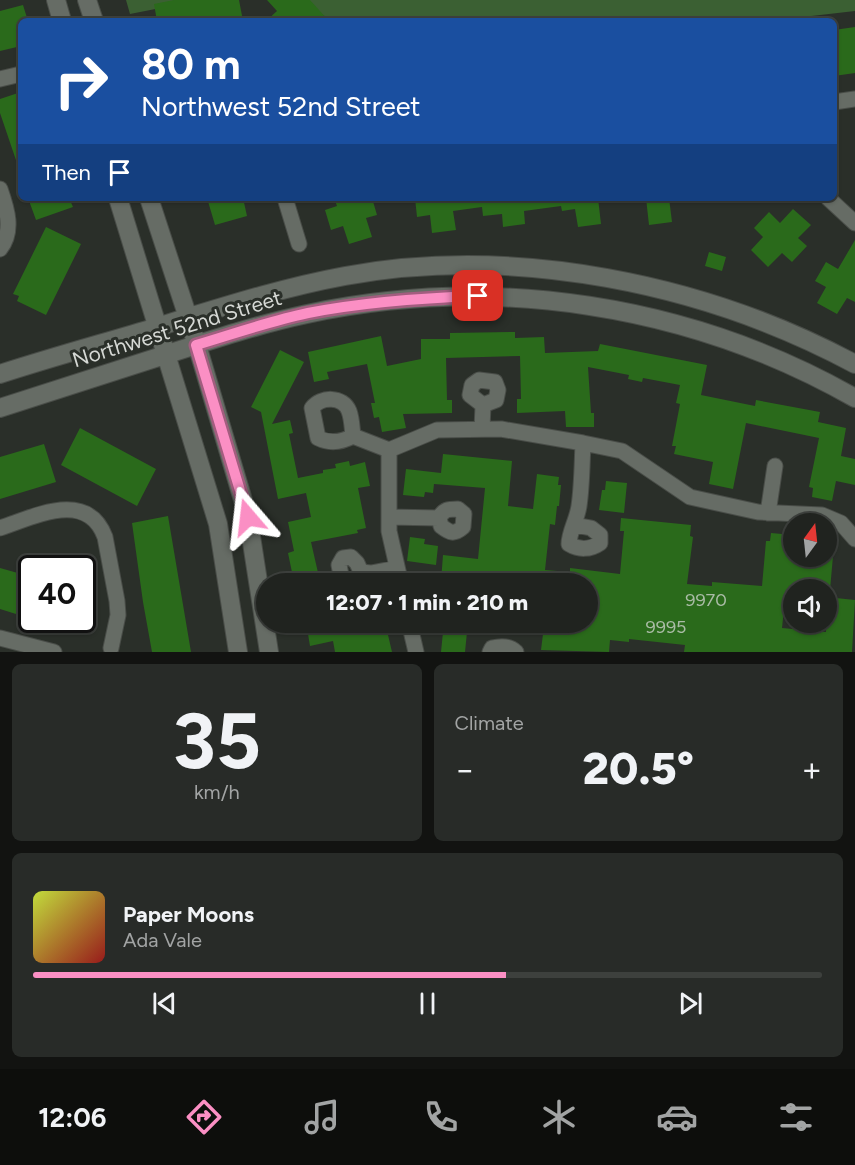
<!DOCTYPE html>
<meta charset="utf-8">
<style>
body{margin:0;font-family:Figtree,sans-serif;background:#282b28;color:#f1f3f6;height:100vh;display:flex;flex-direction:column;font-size:22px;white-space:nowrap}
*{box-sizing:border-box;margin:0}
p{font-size:20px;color:#a2a4a4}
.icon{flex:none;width:33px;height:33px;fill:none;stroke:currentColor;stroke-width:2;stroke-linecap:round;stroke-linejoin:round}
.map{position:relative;height:652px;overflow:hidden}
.sheet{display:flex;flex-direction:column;gap:12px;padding:12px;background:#121311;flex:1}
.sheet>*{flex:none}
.banner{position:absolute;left:18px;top:18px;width:819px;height:183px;border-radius:9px;box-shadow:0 2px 4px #0004,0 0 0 2px #3d403d;background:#1a4fa0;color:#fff;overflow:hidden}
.needle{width:39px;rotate:15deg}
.controls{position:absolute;left:783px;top:513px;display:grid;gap:12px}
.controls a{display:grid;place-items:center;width:54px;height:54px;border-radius:50%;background:#20231f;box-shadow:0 2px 4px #0004,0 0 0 2px #3d403d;font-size:30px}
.speed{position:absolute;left:18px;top:555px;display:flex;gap:12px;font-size:30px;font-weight:700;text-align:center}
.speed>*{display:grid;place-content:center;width:78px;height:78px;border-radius:50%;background:#20231f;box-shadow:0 2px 4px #0004,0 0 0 2px #3d403d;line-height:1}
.speed .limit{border:3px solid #111;border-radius:9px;background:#fff;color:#111}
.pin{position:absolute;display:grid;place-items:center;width:51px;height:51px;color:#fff;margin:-26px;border-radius:12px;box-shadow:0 3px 9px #0006}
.me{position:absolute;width:66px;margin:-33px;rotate:343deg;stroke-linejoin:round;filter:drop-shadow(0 0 4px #0008)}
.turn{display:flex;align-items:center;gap:21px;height:126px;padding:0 24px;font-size:27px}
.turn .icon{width:78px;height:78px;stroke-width:2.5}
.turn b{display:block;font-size:42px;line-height:51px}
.then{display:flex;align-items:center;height:57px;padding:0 24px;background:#0003;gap:12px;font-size:22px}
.big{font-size:45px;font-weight:800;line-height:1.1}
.sheet .card{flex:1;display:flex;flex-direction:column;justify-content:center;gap:9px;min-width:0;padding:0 21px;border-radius:9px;background:#282b28}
.sheet .dial{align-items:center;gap:0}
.dial b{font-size:78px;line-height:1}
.song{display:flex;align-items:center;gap:18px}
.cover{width:72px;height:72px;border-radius:9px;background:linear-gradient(135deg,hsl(70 70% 55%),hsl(0 70% 35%))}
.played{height:6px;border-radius:3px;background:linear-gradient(90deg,#fb8fc4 60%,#3d403d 60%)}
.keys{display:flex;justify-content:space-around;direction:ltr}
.heat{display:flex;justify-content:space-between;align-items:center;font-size:33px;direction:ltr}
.sheet .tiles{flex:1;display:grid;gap:12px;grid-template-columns:1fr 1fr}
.card:last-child{grid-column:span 2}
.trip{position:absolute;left:256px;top:573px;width:342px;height:60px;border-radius:30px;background:#20231f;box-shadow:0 2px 4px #0004,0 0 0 2px #3d403d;font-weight:800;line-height:60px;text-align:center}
.tabs{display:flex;height:96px;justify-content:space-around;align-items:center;background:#0d0e0c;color:#a2a4a4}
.tabs .icon{width:42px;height:42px}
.tabs .selected{color:#fb8fc4}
.tabs b{font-size:27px;color:#f1f3f6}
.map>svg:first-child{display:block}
.green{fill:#3b6033}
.building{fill:#2a6a1b}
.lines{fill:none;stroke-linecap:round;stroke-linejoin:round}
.street-casing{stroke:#494d48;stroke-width:17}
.secondary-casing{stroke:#494d48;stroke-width:20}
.street{stroke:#666c65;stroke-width:15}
.secondary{stroke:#666c65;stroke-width:18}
.route-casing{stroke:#a35d7f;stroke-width:15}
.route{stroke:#fb8fc4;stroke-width:10}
.labels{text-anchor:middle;stroke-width:6;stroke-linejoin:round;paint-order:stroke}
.number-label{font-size:18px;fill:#aabca6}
.street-label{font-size:21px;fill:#d5d8d4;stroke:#2a2f29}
</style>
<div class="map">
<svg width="855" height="652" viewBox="0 0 855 652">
<rect width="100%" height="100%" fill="#2a2f29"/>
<path class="green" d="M126 0H201L130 14Z
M303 0H855V11L768 21H331Z"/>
<path class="building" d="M174 0H239L243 21H157L154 4Z
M267 0H310L329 21H266L277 11Z
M23 5 28 21H21V46L0 51V11Z
M855 27V73L834 76V30Z
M21 92V169H19L0 113V99Z
M28 198H69L73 207 36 220Z
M207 198H243L247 216 215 225Z
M334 198H372L377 215 366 218 372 237 349 244 343 226 331 230 325 210 337 206Z
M415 198H598L601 224 578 227 575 209 562 211 561 206 524 211 525 224 503 227 502 214 483 216 482 207 453 211 456 230 432 233 430 215 417 217Z
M646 198H669L672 222 649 225Z
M793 209 811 225 798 238 807 246 792 262 782 253 768 267 751 250 763 237 754 228 769 212 780 223Z
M46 227 81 244 46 315 17 301 19 296 13 294Z
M855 240V302L847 298 837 314 817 303 826 287 815 281 826 262 838 269Z
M709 252 726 257 722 271 705 266Z
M515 332V338L544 337 545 353 598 351 600 344 707 365 701 395 755 406 756 400 820 412 818 422 846 428 841 456 855 459V485L836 481 832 501 812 497 813 488 809 487 819 438 746 423 733 489 709 484 713 462 674 454 676 446H672L680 404 676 403 680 385 643 378 642 382 628 379 629 375 588 367 591 413H594V427H566L565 411 517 413V399H521L520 356 446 358 447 400H452V413L403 414 406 428 382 432 379 417 374 418 371 403H375L367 364 327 372 329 379 314 382 308 352 381 336 387 366 421 359V339H450V333Z
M280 350 304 362 272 424 290 420 293 433 289 434 298 478 323 473V470L336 468 335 464 349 461 350 466 365 462 370 486 358 488 366 528 357 530 358 533 311 542 319 577 294 582 288 553 294 551 288 522 311 517 306 493 278 499 261 412 251 407Z
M80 428 156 469 137 506 61 465Z
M44 444 56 482 0 499V457Z
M443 454 512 461 508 506 533 509 537 474 559 477 558 485H561L559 506H557L555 525 550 524 545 570 570 572V568L620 574 624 531H620L621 518 691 525 690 536 693 537 687 584 712 586V582L762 586 766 541H770L771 533 793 535 790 556H833L830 590H786L782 628 826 632V597L855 600 852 652H684L685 645 629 639V642L610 640 609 652 541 650 543 634 512 631V622H588V584H528L471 577 470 584 441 581 443 555 478 559 485 488 434 484 433 493 425 492 424 497 403 495 406 469 441 473Z
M606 481 627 483 624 513 599 510 602 490H605Z
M168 516 191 652H152L143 602 132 523Z
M410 537 425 539 424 544 438 546 436 565 407 561Z
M0 568 32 577V619L0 609Z
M47 620H86L82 633 46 623Z
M306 622H385L392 652H335L333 641 310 646Z
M444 622H468L465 652H441Z"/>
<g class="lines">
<defs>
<path id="street" d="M0 79 21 74
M834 102 855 99
M0 189C7 209 14 231 0 249
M285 198 299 244
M828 198 855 223
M482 429 483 405 470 395 472 385 479 380 495 382 498 390 496 400 483 405
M353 436C352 428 352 419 349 411 343 396 321 396 312 408L318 438C330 444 342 442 353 436L389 450 437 430 501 429 583 443 622 451 690 497 758 512 822 515 841 523 855 539
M389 450V531L401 584
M768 513 775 466
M389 517 439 518 441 526C450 533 454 535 463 527L464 514 458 509C448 509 444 509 439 518
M575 525 591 528 600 535V543C590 550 579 550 569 544 569 532 577 520 579 506 582 486 582 464 583 443
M0 528C34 517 87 489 105 537L117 601 118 615 111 648
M361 572 371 573 397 568
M346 584 342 580 339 565 343 558 351 557 357 563 361 572 355 584
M409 622 416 652
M0 638 54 652
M490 652 492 648C500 646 509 645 516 652"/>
<path id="secondary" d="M56 0 62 21
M87 0 94 21
M118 198 218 524 238 652
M149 198 197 345 248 517 269 652
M0 374C52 357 104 343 157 327 219 308 280 288 345 276 515 245 704 283 855 364
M0 408C56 390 112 372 168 354 214 339 260 324 307 314 493 274 690 304 855 398"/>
</defs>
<use href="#street" class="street-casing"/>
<use href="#secondary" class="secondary-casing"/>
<use href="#street" class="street"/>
<use href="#secondary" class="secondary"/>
</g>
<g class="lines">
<defs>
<path id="route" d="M248 517 196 345C233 334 270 321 308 313 364 302 421 298 478 296"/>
</defs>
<use href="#route" class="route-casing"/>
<use href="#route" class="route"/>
</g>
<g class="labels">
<g class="number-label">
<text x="706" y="606">9970</text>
<text x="666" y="633">9995</text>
</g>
<g class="street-label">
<text transform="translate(177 329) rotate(-17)" y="7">Northwest 52nd Street</text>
</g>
</g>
</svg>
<div class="controls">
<a><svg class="needle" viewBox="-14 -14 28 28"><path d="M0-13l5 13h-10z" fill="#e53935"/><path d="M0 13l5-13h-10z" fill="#a2a4a4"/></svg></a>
<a><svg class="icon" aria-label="sound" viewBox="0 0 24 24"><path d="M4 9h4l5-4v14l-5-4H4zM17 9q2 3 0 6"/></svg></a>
</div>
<div class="speed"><div class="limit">40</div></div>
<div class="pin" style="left:478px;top:296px;background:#d93025"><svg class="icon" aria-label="arrive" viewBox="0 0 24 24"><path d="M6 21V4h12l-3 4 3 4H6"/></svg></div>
<svg class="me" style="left:248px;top:517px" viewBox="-20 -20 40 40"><path d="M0-17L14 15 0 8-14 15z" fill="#fb8fc4" stroke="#fff" stroke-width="4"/></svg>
<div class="trip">12:07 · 1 min · 210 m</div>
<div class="banner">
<div class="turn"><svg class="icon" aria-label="right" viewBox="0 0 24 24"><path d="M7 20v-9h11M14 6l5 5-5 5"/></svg><div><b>80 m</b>Northwest 52nd Street</div></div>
<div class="then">Then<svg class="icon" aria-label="arrive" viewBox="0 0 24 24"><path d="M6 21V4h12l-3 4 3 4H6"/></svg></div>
</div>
</div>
<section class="sheet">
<div class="tiles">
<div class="card dial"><b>35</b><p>km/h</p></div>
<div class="card"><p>Climate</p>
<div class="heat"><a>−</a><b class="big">20.5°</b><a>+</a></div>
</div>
<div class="card">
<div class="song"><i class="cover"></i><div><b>Paper Moons</b><p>Ada Vale</p></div></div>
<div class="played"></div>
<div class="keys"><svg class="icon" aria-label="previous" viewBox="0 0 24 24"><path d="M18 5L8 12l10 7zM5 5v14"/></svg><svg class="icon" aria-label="pause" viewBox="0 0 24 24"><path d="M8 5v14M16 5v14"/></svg><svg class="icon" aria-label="next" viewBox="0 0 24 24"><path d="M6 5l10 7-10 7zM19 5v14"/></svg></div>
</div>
</div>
</section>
<nav class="tabs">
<b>12:06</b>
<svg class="icon selected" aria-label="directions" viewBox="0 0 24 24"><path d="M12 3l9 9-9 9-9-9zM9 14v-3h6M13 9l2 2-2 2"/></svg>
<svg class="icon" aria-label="music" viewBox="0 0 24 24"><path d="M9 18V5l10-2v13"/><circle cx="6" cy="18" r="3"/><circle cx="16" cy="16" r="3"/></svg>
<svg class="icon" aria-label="phone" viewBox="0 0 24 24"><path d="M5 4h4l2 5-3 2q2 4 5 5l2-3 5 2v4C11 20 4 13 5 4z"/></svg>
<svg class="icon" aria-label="climate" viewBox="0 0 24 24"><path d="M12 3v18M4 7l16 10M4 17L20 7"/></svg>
<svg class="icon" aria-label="car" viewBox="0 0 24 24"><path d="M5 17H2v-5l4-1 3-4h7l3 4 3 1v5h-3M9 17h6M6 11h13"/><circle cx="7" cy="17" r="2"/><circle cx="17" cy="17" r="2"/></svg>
<svg class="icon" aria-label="filters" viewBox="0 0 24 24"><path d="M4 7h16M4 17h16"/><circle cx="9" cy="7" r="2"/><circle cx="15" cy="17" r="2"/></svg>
</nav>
